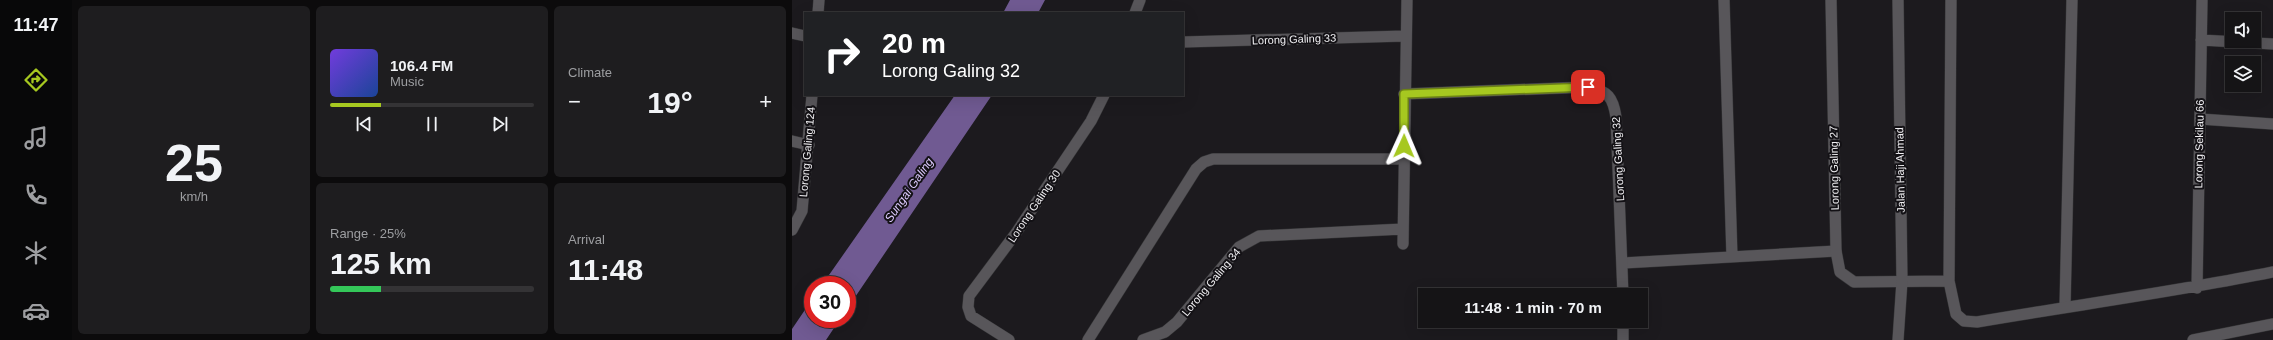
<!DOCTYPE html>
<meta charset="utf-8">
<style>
body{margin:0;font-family:Helvetica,sans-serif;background:#1e1d1f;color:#f1f3f6;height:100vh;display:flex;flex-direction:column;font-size:15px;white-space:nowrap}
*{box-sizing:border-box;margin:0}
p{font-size:13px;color:#9d9ea1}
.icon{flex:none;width:22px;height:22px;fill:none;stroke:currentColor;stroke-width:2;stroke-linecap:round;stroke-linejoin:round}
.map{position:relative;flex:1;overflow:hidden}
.details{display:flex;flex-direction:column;gap:6px;padding:6px;background:#0c0b0c;width:720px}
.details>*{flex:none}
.guide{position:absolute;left:12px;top:12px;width:380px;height:84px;border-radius:0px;box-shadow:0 4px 16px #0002,0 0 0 1px #343335;background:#202124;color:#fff;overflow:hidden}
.tools{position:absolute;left:1433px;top:12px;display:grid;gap:8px}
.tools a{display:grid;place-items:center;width:36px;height:36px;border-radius:0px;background:#151416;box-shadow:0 4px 16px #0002,0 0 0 1px #343335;font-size:20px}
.speed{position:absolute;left:12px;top:276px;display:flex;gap:8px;font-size:20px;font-weight:700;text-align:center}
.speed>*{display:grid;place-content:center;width:52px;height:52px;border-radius:50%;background:#151416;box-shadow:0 4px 16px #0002,0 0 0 1px #343335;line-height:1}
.speed .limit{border:6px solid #d22;background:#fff;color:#111}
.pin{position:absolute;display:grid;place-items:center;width:34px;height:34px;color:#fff;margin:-17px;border-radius:8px;box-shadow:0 2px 6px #0006}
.me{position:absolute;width:44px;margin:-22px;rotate:1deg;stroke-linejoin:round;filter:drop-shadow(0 0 3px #0008)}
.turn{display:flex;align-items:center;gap:14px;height:84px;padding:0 12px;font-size:18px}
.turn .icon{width:52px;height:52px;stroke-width:2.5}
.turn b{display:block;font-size:28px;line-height:34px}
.big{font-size:30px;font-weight:800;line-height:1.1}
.details .card{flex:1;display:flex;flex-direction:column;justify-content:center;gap:6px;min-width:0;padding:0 14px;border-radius:6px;background:#1e1d1f}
.details .dial{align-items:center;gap:0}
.dial b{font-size:52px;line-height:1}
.song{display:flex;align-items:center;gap:12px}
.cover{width:48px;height:48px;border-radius:6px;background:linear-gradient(135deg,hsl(260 70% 55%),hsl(220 70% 35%))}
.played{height:4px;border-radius:2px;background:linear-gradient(90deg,#a6c820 25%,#343335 25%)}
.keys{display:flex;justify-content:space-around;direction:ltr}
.heat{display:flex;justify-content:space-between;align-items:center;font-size:22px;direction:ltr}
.charge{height:6px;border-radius:3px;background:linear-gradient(90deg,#34c759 25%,#343335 0)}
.details .tiles{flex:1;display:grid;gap:6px;grid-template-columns:repeat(3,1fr)}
.card:first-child{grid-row:span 2}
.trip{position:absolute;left:626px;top:288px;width:230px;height:40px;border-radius:0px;background:#151416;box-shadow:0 4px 16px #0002,0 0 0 1px #343335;font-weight:800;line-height:40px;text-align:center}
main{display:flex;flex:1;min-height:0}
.tab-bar{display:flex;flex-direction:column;width:72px;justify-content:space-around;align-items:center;background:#080809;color:#9d9ea1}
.tab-bar .icon{width:28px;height:28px}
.tab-bar .selected{color:#a6c820}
.tab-bar b{font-size:18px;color:#f1f3f6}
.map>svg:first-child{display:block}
.water{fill:#705a92}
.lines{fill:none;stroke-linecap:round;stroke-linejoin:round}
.service-casing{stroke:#353537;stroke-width:12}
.minor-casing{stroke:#353537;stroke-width:12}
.tertiary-casing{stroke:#353537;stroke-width:12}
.service{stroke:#58565a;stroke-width:11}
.minor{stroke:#58565a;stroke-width:11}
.tertiary{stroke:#58565a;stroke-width:11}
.route-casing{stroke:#6c8215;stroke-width:10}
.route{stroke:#a6c820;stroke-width:7}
.labels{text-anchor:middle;stroke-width:4;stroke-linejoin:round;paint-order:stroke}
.street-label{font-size:11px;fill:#f1f0f3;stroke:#131115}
.water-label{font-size:12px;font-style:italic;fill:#decbff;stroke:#131115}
</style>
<main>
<nav class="tab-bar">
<b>11:47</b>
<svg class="icon selected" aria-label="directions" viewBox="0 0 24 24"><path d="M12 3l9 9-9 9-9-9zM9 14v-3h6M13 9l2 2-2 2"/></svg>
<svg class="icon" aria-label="music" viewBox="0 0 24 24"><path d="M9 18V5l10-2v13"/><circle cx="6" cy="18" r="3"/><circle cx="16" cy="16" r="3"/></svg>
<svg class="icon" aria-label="phone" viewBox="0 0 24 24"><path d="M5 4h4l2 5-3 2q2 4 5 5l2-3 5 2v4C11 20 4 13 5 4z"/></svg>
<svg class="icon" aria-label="climate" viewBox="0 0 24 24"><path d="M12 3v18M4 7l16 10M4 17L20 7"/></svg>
<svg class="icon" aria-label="car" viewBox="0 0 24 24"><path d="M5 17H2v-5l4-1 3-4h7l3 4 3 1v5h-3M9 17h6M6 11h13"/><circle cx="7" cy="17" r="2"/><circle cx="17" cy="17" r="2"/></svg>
</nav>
<section class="details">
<div class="tiles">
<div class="card dial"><b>25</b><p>km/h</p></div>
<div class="card">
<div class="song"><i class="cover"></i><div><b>106.4 FM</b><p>Music</p></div></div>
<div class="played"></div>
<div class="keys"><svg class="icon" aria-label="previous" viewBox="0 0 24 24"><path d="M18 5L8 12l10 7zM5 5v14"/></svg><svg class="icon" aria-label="pause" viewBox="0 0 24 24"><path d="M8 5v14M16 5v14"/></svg><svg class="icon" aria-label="next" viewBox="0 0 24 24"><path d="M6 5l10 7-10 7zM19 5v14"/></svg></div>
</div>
<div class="card"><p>Climate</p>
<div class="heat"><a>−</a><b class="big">19°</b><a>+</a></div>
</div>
<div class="card"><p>Range · 25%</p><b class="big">125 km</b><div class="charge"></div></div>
<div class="card"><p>Arrival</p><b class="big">11:48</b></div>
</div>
</section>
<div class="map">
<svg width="1481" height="340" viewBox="0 0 1481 340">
<rect width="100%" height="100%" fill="#1c1a1e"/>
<path class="water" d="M218 0H253L246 13H211Z
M163 95H200L55 309V285H30Z
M21 298V319H48L34 340H0V329Z"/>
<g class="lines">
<defs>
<path id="service" d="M932 0 940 257
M1408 119 1481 124
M0 141 17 145
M831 263 1044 251
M1273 307 1280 0
M296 340 404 169 412 162 421 159H612"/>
<path id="minor" d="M1039 0 1044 251 1048 272 1062 282 1157 281
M1159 0 1157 281 1164 314 1172 321 1185 322C1284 305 1383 292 1481 272
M26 13 27 0
M343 13 348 0
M0 33 13 36
M1409 40 1481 44
M391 42 613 36
M612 94 796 87C816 91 821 97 824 117L831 295
M0 230 10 211 20 95
M611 244 615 0
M1405 288 1410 0
M217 340 179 316 176 307 177 296 224 233 299 121 312 95
M351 340 373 332 385 322 447 247 467 236 611 229
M831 340V321
M1401 340 1481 324"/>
<path id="tertiary" d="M1106 0 1110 281 1106 340"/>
</defs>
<use href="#service" class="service-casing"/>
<use href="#minor" class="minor-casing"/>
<use href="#tertiary" class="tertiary-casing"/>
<use href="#service" class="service"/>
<use href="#minor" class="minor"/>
<use href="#tertiary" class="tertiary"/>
</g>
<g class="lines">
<defs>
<path id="route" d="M612 146V94L796 87"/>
</defs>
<use href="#route" class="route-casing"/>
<use href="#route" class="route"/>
</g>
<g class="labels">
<g class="street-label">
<text transform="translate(502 39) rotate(-2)" y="4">Lorong Galing 33</text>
<text transform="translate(1407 144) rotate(-89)" y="4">Lorong Sekilau 66</text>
<text transform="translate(15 152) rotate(-85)" y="4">Lorong Galing 124</text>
<text transform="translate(826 159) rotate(-93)" y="4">Lorong Galing 32</text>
<text transform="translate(1042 168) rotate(-91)" y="4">Lorong Galing 27</text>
<text transform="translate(1108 170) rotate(-91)" y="4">Jalan Haji Ahmad</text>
<text transform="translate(242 206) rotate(-56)" y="4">Lorong Galing 30</text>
<text transform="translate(419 282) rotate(-50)" y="4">Lorong Galing 34</text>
</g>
<g class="water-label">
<text transform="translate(117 190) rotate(-55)" y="4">Sungai Galing</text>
</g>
</g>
</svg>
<div class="tools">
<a><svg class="icon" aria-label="sound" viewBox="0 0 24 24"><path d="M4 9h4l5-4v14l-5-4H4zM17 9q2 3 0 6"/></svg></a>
<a><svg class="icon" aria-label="layers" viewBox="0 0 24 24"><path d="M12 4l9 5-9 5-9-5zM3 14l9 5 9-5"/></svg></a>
</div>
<div class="speed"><div class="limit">30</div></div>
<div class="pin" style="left:796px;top:87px;background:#d93025"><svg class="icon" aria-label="arrive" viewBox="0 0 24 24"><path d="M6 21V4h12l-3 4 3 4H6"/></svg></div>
<svg class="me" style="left:612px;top:146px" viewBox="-20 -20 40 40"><path d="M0-17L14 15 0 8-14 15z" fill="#a6c820" stroke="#fff" stroke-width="4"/></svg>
<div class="trip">11:48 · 1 min · 70 m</div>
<div class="guide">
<div class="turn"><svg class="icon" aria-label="right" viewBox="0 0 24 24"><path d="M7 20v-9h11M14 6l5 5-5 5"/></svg><div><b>20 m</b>Lorong Galing 32</div></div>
</div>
</div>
</main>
